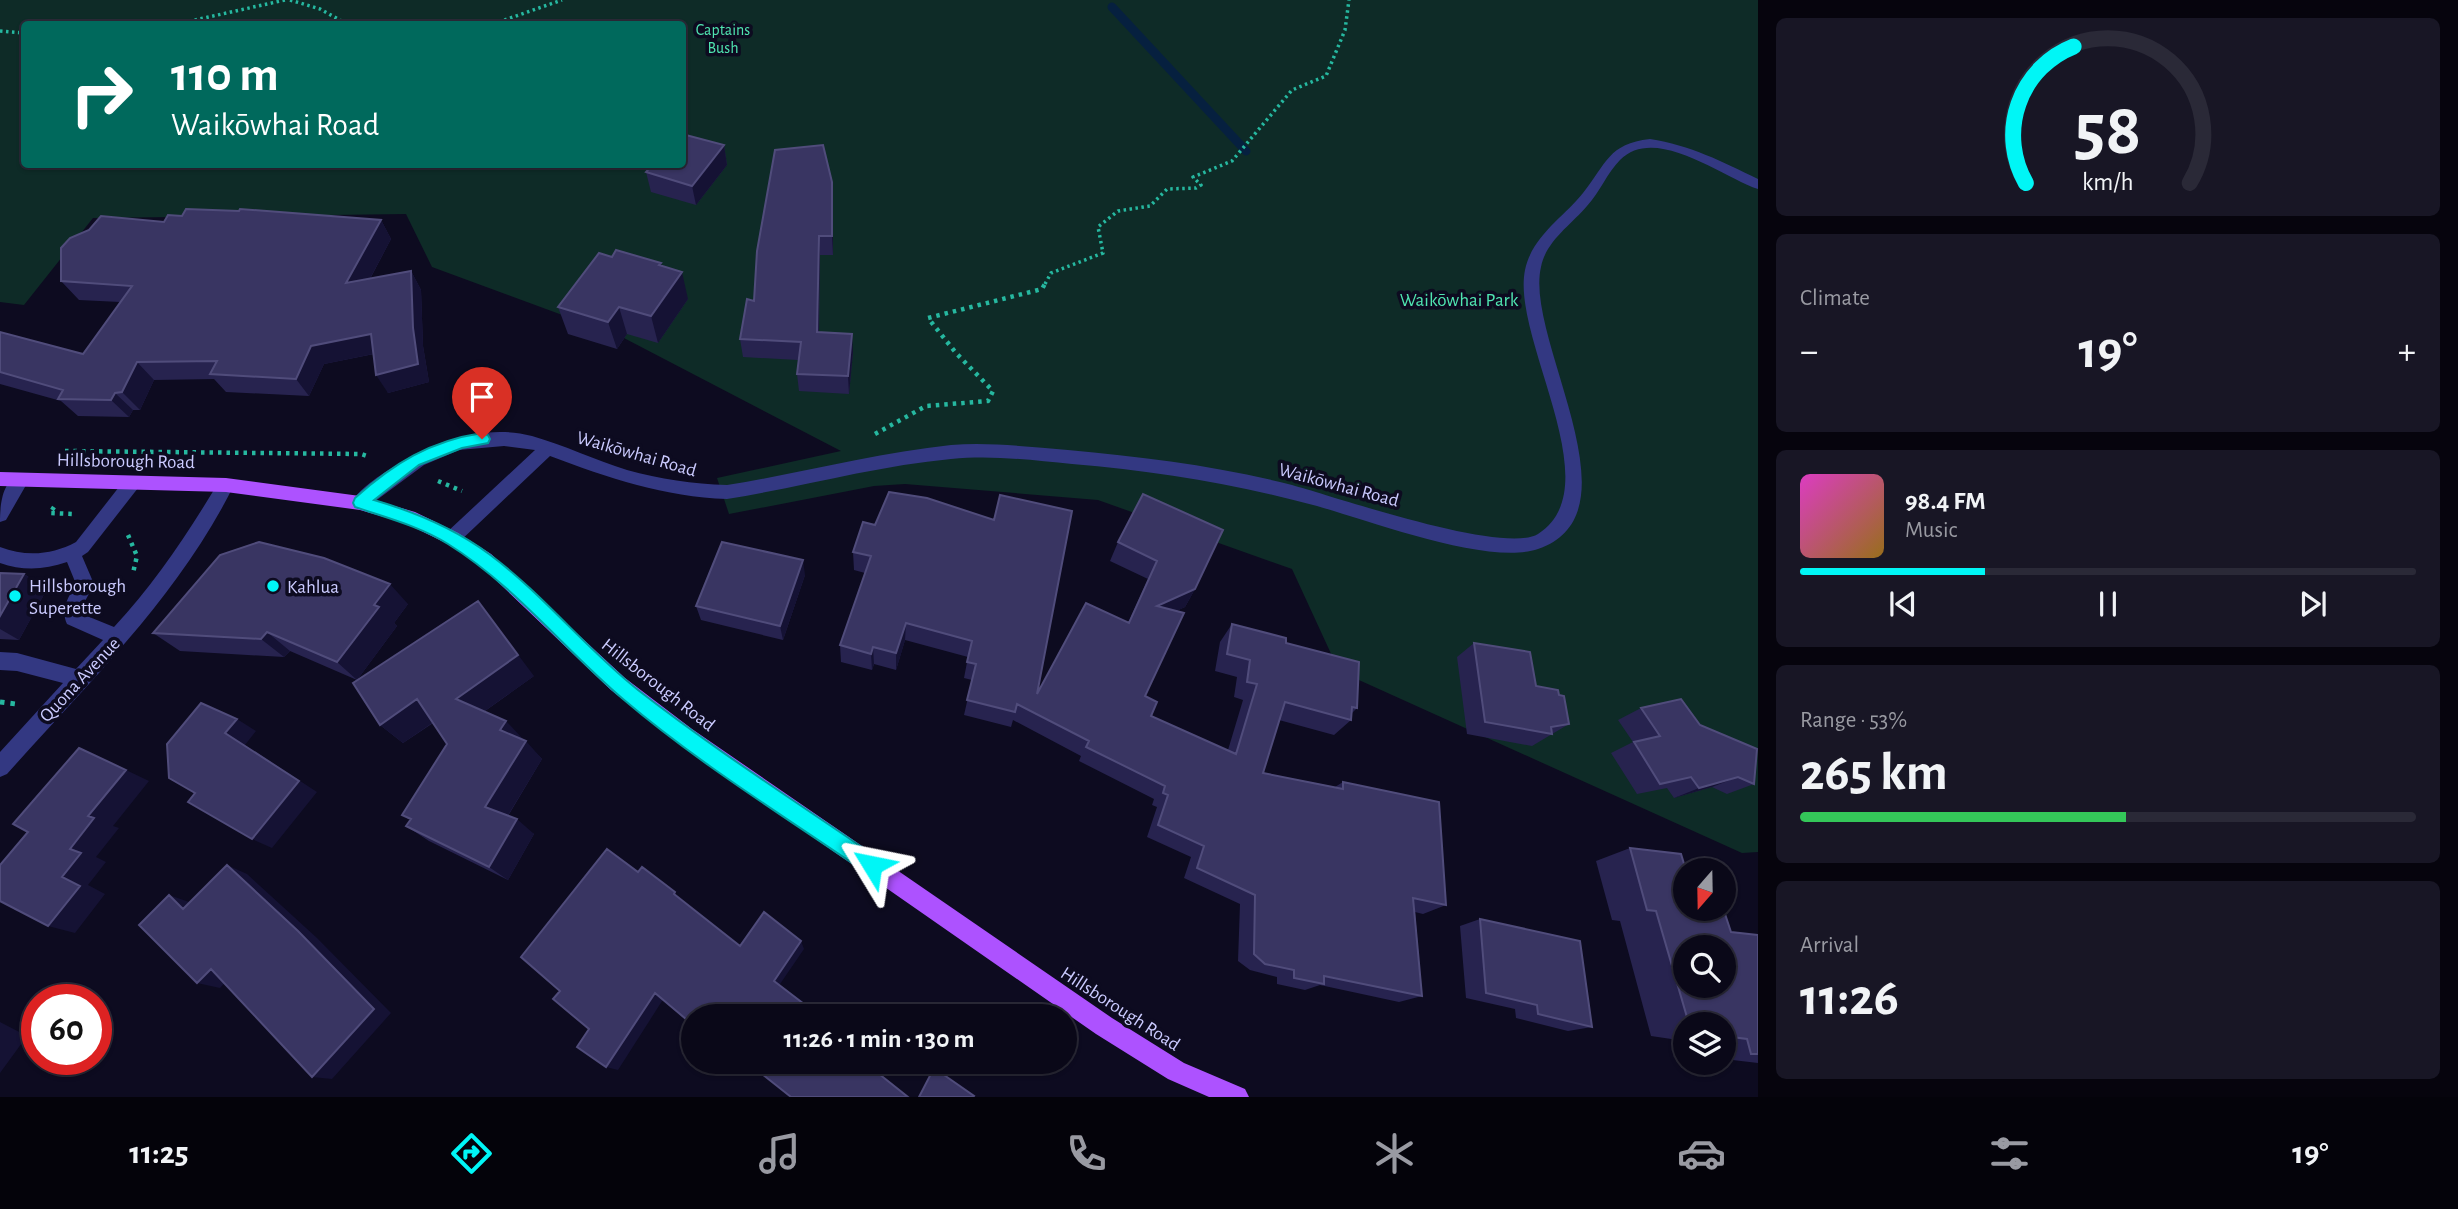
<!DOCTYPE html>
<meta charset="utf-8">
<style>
body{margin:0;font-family:"Alegreya Sans",sans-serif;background:#181625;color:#f1f3f6;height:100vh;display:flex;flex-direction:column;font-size:26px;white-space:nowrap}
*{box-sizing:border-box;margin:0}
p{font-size:23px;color:#999aa2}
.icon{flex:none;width:38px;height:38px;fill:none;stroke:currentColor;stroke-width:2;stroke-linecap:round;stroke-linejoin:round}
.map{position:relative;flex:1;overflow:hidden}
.details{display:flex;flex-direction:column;gap:18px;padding:18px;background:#06040d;width:700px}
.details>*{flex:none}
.guide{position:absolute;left:21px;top:21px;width:665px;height:147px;border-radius:7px;box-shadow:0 2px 5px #0004,0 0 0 2px #2a2937;background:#00695c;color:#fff;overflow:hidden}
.needle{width:46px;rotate:200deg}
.buttons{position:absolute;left:1673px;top:858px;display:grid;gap:14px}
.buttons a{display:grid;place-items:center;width:63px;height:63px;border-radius:50%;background:#0a0818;box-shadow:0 2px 5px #0004,0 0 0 2px #2a2937;font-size:35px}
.speed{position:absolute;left:21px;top:984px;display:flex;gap:14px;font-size:35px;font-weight:700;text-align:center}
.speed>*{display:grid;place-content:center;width:91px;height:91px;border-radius:50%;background:#0a0818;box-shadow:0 2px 5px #0004,0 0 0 2px #2a2937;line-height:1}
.speed .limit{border:10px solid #d22;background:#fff;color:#111}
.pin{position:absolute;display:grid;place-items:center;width:60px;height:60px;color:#fff;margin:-72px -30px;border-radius:50% 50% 50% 0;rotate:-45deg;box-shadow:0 0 7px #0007}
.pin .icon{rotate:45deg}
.me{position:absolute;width:77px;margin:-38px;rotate:305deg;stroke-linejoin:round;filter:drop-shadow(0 0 5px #0008)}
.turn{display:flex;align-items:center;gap:24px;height:147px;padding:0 35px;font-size:32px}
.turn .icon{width:91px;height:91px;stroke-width:2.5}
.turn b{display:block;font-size:49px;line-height:60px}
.big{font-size:52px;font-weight:600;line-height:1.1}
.details .tile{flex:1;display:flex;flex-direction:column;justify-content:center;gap:10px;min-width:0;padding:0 24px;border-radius:10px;background:#181625}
.details .dial{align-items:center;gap:0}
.dial svg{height:182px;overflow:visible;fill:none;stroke:#2a2937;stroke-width:7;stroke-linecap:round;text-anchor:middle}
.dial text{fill:#f1f3f6;stroke:none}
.song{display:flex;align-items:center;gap:21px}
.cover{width:84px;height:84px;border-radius:10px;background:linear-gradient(135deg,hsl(310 70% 55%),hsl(40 70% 35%))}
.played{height:7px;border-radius:4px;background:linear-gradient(90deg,#00f6f6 30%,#2a2937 30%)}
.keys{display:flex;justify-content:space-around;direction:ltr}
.heat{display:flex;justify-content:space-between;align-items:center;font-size:38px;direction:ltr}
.charge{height:10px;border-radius:5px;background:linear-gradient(90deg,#34c759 53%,#2a2937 0)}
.trip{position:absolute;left:681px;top:1004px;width:396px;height:70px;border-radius:35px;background:#0a0818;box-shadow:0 2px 5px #0004,0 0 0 2px #2a2937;font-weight:600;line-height:70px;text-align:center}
.menu{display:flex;height:112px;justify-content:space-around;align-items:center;background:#04030a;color:#999aa2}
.menu .icon{width:49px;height:49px}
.menu .active{color:#00f6f6}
.menu b{font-size:32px;color:#f1f3f6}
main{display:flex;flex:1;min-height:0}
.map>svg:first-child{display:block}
.green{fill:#0e2b27;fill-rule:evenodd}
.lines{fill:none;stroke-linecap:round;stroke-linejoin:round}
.stream{stroke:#06203f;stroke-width:9}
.path-far2{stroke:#26b8a0;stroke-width:3.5;stroke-dasharray:2.5 3.5;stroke-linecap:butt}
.path-far1{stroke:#26b8a0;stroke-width:4.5;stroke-dasharray:3.5 5;stroke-linecap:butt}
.path{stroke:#26b8a0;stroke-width:5;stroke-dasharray:4.5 6;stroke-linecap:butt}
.minor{fill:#333882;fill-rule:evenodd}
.major{fill:#ad52ff;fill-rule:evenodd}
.wall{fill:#27234f}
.shaded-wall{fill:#151234}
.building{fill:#393562;stroke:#504c7b;stroke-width:2;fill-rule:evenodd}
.route{fill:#00f6f6;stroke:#00a0a0;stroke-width:2}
.poi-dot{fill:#00f6f6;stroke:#0d0b20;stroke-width:2.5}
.labels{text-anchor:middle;stroke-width:7;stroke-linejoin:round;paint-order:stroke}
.far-park-label{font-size:16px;fill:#50e6b1;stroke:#0d0b20}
.park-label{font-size:19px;fill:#50e6b1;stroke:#0d0b20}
.street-label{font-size:19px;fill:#cbcbff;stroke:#0d0b20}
.poi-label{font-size:19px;fill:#cbcbff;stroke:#0d0b20;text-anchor:start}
</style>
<main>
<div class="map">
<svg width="1758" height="1097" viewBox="0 0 1758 1097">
<rect width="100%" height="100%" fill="#0d0b20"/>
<path class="green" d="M0 0H1758V852L1742 853 1339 671 1292 569 1098 500 905 484 874 486 729 514 717 478 841 451 622 337 432 267 406 214 93 218 24 305 0 302ZM24 24H682V164H24Z"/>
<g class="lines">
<path class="stream" d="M1112 7 1246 151"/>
<path class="path-far2" d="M290 0 320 9 347 24
M177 24 285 0
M493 24 562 0
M0 31 24 33
M1045 284 1051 273 1103 253 1098 227 1118 211 1150 206 1167 189 1196 188 1201 185 1193 177 1232 161 1292 90 1326 76 1345 30 1349 0"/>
<path class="path-far1" d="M875 434 926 406 988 401 993 391 956 353 928 318 1042 289 1046 282
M65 451 361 454 370 457
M438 481 462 491
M54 507 50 513 73 514
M128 535 137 556 133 573"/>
<path class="path" d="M0 702 16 704"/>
<path class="minor" d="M1650 139C1690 145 1723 162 1758 179V189C1722 177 1655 124 1620 160 1607 173 1600 192 1587 206 1571 225 1546 241 1541 267 1524 339 1643 513 1538 549 1489 566 1370 521 1317 506 1236 484 1156 471 1072 464 1032 460 992 455 951 459 876 466 802 487 727 499 665 497 608 478 550 456L458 543 452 545 446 543 443 538 446 533 535 450 504 446 459 450 424 465 366 508H354L351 503C360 487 385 472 400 463 438 440 488 424 532 436 564 445 595 460 627 470 660 479 693 484 727 485 802 473 876 453 951 445 990 442 1029 447 1068 450 1144 457 1218 466 1292 485 1336 497 1504 555 1538 534 1612 487 1511 339 1525 270 1532 236 1564 217 1583 193 1607 163 1608 144 1650 139Z
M21 473 27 475 29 480 6 520 0 522C0 505 2 480 21 473Z
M132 476 138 478 140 483 138 488 88 552 82 556 94 584 83 605 82 614 114 627C156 582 188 533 220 480H232L234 485C179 596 89 682 7 774L0 777V752L63 683 17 671 0 670V652L17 653 76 669 103 640 67 624C60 609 69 596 76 584L67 562C44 570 23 571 0 563V547C26 557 52 555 76 542L126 478Z"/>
<path class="major" d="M0 472 226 478 360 496 415 512 458 533 491 554 625 678 692 729 1112 1018 1184 1063 1245 1089 1249 1097H1209L1168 1079 1096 1034 678 743 611 690 479 564 446 543 405 523 360 510 226 492 0 486Z"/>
</g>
<path class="wall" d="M724 145 727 165 696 205 651 192 646 172Z
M833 202V255H820L819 332 853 352 849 394 799 391 797 374 798 360 743 357 740 339 754 301Z
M381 220 391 239 370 279 411 271 421 290 423 346 429 382 388 393 374 354 324 364 309 396 226 392 214 379 154 380 140 410H133L129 417 78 416 61 401 0 384V332L83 354 120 302 79 300 61 281 164 222Z
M612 257 661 263 662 266 688 299 658 343 627 334 617 349 568 334 558 307Z
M1143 494 1195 589 1185 607 1176 611 1145 696 1151 716 1228 750 1243 700 1234 697 1237 677 1215 671 1220 642 1232 624 1286 643 1357 708 1352 713 1351 720 1334 735 1279 720 1263 773 1335 787 1343 782 1446 905 1423 914 1415 912 1422 996 1399 1002 1320 985 1305 990 1277 984V977L1250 970 1238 961 1240 904 1184 878 1191 857 1147 837 1157 807 1152 805 1154 799 1079 761 1081 756 1013 720 1011 727 964 715 972 680 964 678 968 657 905 640 896 670 874 664 872 670 841 662 840 645 865 573 854 570 853 552 863 522 1037 694 1128 623 1148 579 1110 561 1118 542Z
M0 573 24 574 47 589 19 640 0 639Z
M805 575 783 640 701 620 696 606Z
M408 604 394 623 397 626 357 680 290 651 284 657 180 651 153 633Z
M1474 643 1536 686 1559 695 1569 724 1532 746 1467 734 1457 657Z
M534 676 485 711 523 740 542 759 508 816 534 834 508 880 429 841 406 826 410 820 402 815 447 744 433 723 403 743 380 725Z
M1641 708 1700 725 1754 784 1727 794 1712 787 1674 798 1667 788 1637 794 1611 753 1633 742 1618 720Z
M1630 848 1685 908 1731 932 1758 935V1063L1724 1059V1024H1685V1041L1651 1036 1620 921 1612 920 1596 861Z
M1480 919 1592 1027 1568 1031 1516 1018 1515 1009 1466 998 1460 926Z"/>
<path class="shaded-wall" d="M724 145 727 165 696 205 692 186Z
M832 182 833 202V255L832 236Z
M381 220 391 239 358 301 346 283Z
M819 236 820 255 818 350 817 332Z
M411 271 421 290 423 346 429 382 388 393 376 375 413 328Z
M682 272 688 299 658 343 651 316Z
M619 307 627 334 617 349 608 322Z
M371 334 383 352 324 364 309 396 296 379 311 346Z
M852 334 853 352 849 394 848 376Z
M137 362 154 380 140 410 122 392Z
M115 393 133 410 129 417 111 400Z
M803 560 805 575 783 640 780 626Z
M24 574 47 589 19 640 0 629V616Z
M390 584 408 604 394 623 397 626 357 680 337 662 374 605Z
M1195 589 1185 607 1148 624 1157 606Z
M478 601 534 676 475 718 456 699Z
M906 623 905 640 896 670V653Z
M267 632 290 651 284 657 261 639Z
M873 647 874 664 872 670 871 654Z
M417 699 438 719 403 743 380 725Z
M237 719 256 731 245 745 317 792 272 848 252 839 225 733Z
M506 721 523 739 500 730Z
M526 741 542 759 504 822 485 807Z
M126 770 149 781 113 826 119 828 96 857 106 862 88 885 105 894 75 933 48 926 70 849 88 816Z
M1738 777 1712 787 1674 798 1699 788Z
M517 819 534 834 508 880 489 867Z
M227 865 247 874 317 938 391 1013 332 1079 312 1077Z
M169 895 192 903 183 909Z
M801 941 804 949 778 987 774 981Z
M211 969 233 974 220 988 197 983Z
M655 993 664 998 618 1070 606 1067Z
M0 1022 27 1036 0 1073Z"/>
<path class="building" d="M682 134 724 145 692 186 646 172 653 164H682Z
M823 145 832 182V236H819L817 332 852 334 848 376 797 374 801 342 740 339 747 299 754 301 757 251 775 150Z
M186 209 239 211 240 209 381 220 346 283 411 271 413 328 418 364 376 375 371 334 311 346 296 379 210 374 217 361 137 362 122 392 115 393 111 400 58 399 63 390 0 372V332L83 354 132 286 61 281V248L70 238 89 230 101 216 164 222 168 215 182 216Z
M616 250 661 263 659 265 682 272 651 316 619 307 608 322 558 307 599 253 612 257Z
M889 492 927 498 994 520 1000 495 1072 511 1037 694 1086 603 1129 623 1157 561 1118 542 1143 494 1223 530 1195 589 1157 606 1184 613 1145 696 1157 702 1151 716 1236 754 1257 684 1247 682 1250 660 1227 654 1232 624 1286 638V643L1359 662 1357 708 1352 707 1351 720 1285 702 1263 773 1343 789V782L1439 802 1446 905 1413 898 1422 996 1324 976V984L1294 978V970L1265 964 1254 954 1255 895 1197 868 1204 846 1158 825 1168 795 1163 793 1165 786 1086 747 1089 741 1017 704 1015 712 967 700 976 664 967 662 972 641 906 623 896 653 873 647 871 654 840 645 871 556 853 552 863 522 875 525Z
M259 542 324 558 390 584 374 605 379 607 337 662 267 632 261 639 153 633 220 555Z
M722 542 803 560 780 626 696 606Z
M0 573 24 574 0 616Z
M478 601 518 655 456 699 506 721 500 730 526 741 485 807 517 819 489 867 406 826 411 819 402 815 447 744 417 699 380 725 353 683Z
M1474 643 1530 652 1536 686 1558 690 1559 695 1564 696 1569 724 1551 727 1552 734 1485 722Z
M1681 699 1700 725 1757 749 1754 784 1738 777 1699 788 1691 777 1660 784 1634 742 1660 736 1641 708Z
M201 703 237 719 225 733 299 781 252 839 188 802 195 793 169 778 167 744Z
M79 748 126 770 88 816 94 818 70 849 81 853 62 877 80 886 48 926 0 901V865L28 832 13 824Z
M1630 848 1681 854 1685 867 1691 868V870H1685V908H1723L1731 932 1758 935V1054H1751L1747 1039 1724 1036V1024H1689L1656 911 1647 910ZM1685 947H1724V985H1685Z
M607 849 638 872 642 867 675 892 674 894 740 946 764 912 801 941 774 981 821 1017H693V1025L655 993 606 1067 577 1047 589 1029 553 999 560 991 521 957Z
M227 865 298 931 374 1009 312 1077 211 969 197 983 139 925 169 895 183 909Z
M1480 919 1580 941 1592 1027 1538 1014 1537 1005 1486 993Z
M747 1062H864L908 1097H791Z
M934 1068 974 1096 973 1097H919Z"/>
<path class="route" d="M482 433 488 435 490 439 488 443 462 448 419 465 374 500C415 512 454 528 489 554 542 593 586 649 638 690 715 750 798 803 878 858L881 865 878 872 872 875 865 872C784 816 698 763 623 699 564 649 514 585 448 544 419 526 387 518 355 507L353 503 355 498C394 463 430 441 482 433Z"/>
<g class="poi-dot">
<circle cx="273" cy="586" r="7"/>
<circle cx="15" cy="596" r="7"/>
</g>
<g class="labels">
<g class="far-park-label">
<text x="723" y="35">Captains<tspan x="723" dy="18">Bush</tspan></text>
</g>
<g class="park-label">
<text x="1459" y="306">Waikōwhai Park</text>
</g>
<g class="street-label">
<text transform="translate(637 453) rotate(16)" y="7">Waikōwhai Road</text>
<text transform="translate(126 460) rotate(1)" y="7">Hillsborough Road</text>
<text transform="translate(1339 484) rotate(15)" y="7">Waikōwhai Road</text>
<text transform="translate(79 679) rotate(-47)" y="7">Quona Avenue</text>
<text transform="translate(659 684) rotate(38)" y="7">Hillsborough Road</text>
<text transform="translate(1121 1008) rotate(33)" y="7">Hillsborough Road</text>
</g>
<g class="poi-label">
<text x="29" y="592">Hillsborough<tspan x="29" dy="22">Superette</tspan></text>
<text x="287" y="593">Kahlua</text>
</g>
</g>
</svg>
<div class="buttons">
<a><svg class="needle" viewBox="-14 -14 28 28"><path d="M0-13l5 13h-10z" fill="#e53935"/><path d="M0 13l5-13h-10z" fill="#999aa2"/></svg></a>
<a><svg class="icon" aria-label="search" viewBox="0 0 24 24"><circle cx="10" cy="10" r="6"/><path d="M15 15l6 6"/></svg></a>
<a><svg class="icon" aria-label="layers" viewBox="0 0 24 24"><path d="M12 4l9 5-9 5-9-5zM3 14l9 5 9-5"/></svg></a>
</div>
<div class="speed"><div class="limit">60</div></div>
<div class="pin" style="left:482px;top:439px;background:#d93025"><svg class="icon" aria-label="arrive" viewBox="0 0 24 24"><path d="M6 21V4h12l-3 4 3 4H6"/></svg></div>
<svg class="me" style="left:872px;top:865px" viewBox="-20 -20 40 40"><path d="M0-17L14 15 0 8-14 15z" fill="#00f6f6" stroke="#fff" stroke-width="4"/></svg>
<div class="trip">11:26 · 1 min · 130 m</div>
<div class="guide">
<div class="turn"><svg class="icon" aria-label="right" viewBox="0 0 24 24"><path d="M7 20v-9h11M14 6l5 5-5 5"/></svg><div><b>110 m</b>Waikōwhai Road</div></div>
</div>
</div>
<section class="details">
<div class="tile dial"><svg viewBox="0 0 100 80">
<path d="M14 69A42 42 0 1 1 86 69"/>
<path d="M14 69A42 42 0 0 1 35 9" stroke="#00f6f6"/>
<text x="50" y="56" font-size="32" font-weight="700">58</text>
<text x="50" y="72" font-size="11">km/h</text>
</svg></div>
<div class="tile"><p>Climate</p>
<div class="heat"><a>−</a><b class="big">19°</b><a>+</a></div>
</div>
<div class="tile">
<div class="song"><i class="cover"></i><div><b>98.4 FM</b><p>Music</p></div></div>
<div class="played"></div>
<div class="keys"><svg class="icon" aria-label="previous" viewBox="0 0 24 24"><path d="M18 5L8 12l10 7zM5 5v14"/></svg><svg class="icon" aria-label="pause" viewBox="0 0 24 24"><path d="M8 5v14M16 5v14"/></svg><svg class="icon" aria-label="next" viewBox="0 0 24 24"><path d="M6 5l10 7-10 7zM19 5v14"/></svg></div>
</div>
<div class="tile"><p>Range · 53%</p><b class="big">265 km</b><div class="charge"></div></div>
<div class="tile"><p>Arrival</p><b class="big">11:26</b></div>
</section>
</main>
<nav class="menu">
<b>11:25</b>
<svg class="icon active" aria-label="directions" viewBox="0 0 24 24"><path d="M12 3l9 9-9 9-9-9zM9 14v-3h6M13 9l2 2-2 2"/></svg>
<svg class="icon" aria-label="music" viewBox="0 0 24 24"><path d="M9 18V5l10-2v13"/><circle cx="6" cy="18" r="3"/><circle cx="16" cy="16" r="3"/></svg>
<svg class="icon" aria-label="phone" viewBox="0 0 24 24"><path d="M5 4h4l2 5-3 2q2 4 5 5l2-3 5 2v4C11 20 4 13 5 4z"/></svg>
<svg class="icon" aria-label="climate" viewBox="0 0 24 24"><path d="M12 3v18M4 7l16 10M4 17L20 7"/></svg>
<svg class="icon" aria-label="car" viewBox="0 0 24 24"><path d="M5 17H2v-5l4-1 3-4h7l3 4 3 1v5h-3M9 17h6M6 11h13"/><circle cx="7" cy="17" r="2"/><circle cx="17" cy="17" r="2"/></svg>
<svg class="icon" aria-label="filters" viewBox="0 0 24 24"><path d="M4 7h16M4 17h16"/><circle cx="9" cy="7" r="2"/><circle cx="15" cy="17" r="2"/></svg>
<b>19°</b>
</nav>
